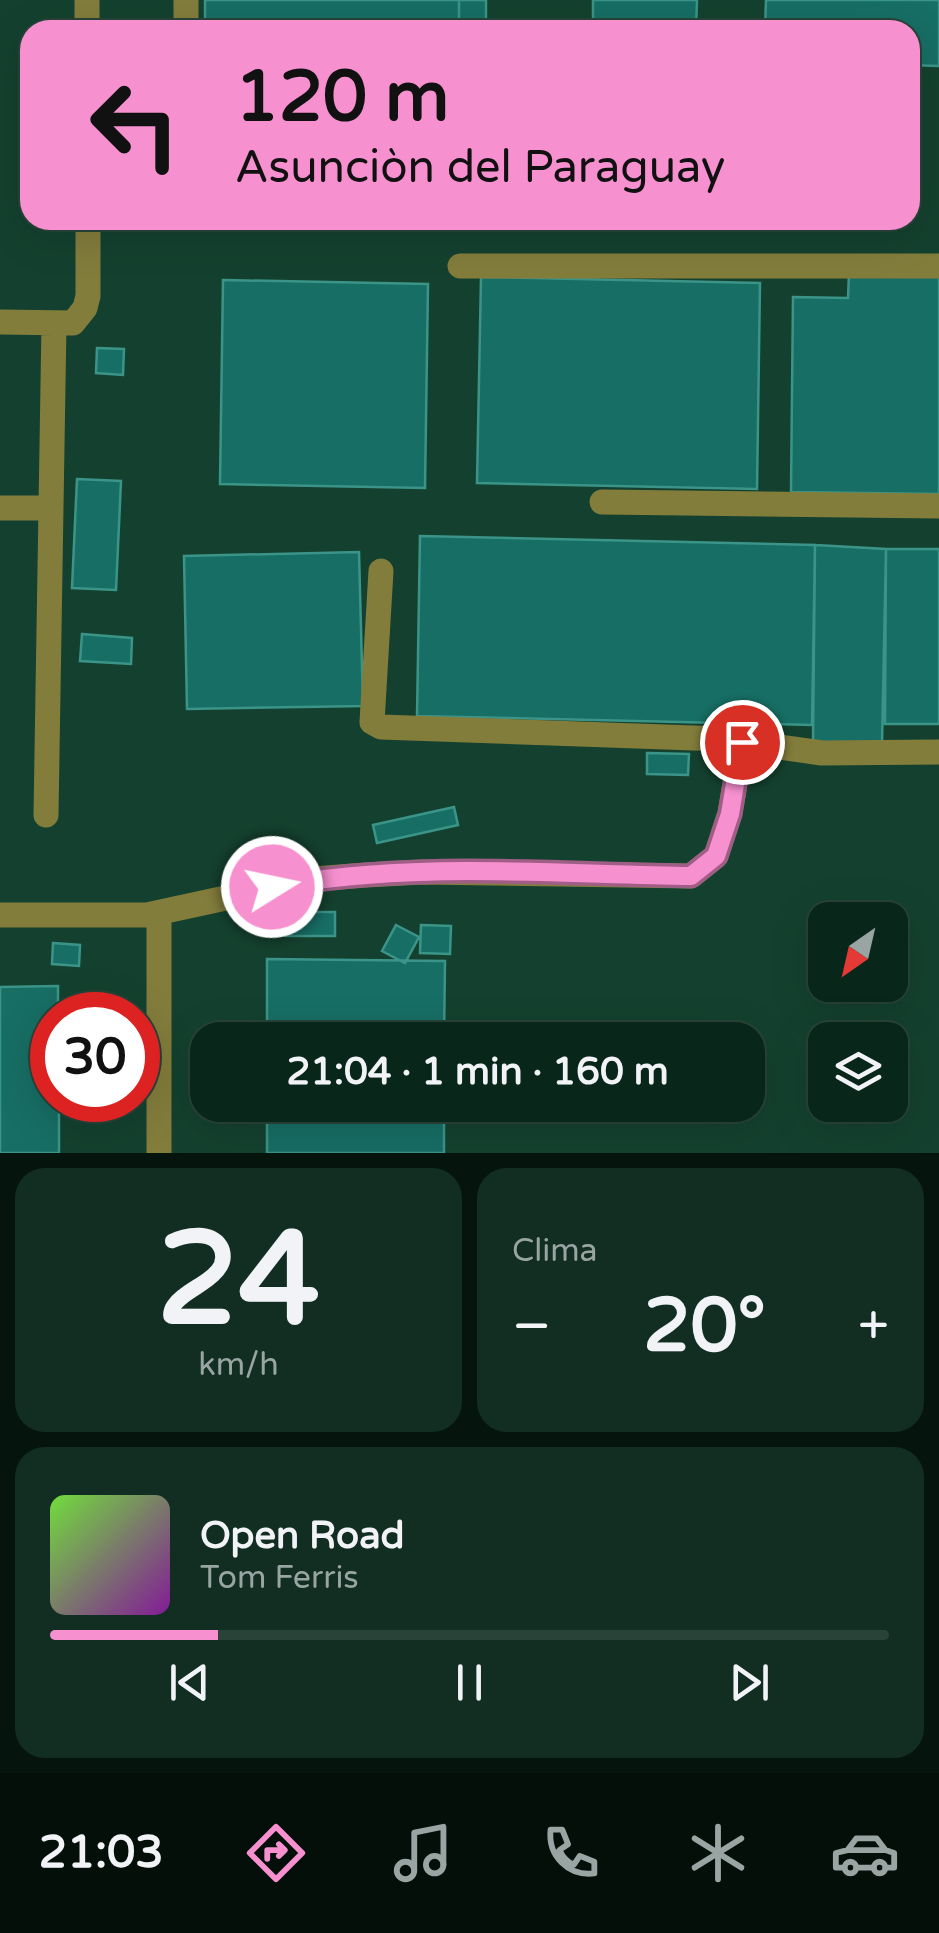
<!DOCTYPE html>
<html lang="es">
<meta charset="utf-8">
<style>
body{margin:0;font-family:"Varela Round",sans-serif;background:#122e23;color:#f1f3f6;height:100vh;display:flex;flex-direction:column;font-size:38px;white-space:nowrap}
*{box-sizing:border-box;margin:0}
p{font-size:32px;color:#99a5a2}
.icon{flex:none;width:55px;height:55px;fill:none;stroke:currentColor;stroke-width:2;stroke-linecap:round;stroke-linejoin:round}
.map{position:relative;height:1153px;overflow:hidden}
.sheet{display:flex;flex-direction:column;gap:15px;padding:15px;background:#05150e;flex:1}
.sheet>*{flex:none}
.banner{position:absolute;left:20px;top:20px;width:900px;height:210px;border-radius:30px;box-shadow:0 10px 40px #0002,0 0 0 2px #294339;background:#f690cf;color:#111;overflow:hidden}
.needle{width:65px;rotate:214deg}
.controls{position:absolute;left:808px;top:902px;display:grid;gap:20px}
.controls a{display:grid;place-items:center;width:100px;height:100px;border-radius:20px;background:#09261a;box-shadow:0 10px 40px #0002,0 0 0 2px #294339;font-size:50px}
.speed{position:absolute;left:30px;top:992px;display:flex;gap:20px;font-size:50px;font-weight:700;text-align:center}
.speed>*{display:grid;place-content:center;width:130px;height:130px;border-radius:50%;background:#09261a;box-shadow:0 10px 40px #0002,0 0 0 2px #294339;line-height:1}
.speed .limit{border:15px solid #d22;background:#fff;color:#111}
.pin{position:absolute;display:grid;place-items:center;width:85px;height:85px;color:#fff;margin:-42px;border:5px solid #fff;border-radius:50%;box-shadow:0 2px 10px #0007}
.me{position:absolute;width:110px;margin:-55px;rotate:80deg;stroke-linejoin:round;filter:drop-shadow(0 0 8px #0008)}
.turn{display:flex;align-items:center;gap:35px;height:210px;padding:0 50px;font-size:45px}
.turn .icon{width:130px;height:130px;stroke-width:2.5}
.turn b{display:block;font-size:70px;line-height:85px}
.big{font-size:75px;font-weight:700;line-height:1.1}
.sheet .widget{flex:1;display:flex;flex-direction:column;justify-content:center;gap:15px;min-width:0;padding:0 35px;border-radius:30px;background:#122e23}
.sheet .dial{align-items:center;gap:0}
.dial b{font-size:130px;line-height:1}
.song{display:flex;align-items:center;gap:30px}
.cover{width:120px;height:120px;border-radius:15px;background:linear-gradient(135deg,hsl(100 70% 55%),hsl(290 70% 35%))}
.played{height:10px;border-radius:5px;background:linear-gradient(90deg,#f690cf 20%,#294339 20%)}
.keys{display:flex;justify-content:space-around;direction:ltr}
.heat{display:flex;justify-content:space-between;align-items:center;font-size:55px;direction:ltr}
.sheet .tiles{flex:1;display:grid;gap:15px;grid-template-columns:1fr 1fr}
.widget:last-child{grid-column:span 2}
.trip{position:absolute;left:190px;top:1022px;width:575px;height:100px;border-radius:30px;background:#09261a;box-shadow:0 10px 40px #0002,0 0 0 2px #294339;font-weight:700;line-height:100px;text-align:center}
.menu{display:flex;height:160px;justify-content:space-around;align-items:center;background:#040f0a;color:#99a5a2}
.menu .icon{width:70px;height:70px}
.menu .selected{color:#f690cf}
.menu b{font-size:45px;color:#f1f3f6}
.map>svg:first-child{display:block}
.built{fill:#14412f;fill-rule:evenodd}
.building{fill:#176e64;stroke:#3b9488;stroke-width:2.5}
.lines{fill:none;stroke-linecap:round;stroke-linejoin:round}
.minor{stroke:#837d3c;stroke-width:25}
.route-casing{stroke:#a05e87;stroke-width:25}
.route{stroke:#f690cf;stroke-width:18}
</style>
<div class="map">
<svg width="939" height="1153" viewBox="0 0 939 1153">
<rect width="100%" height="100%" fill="#0c3323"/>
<path class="built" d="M0 0H939V1153H0ZM30 30H910V220H30ZM825 920H890V985H825ZM52 1015H138V1100H52ZM208 1040H748V1105H208ZM825 1040H890V1105H825Z"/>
<path class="building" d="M205 0H459V30H205Z
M459 0H486V30H459Z
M593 0H697L696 30H593Z
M766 0H939V66L910 65V30H765Z
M849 273 939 274V494L791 492 793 297 848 298Z
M481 277 760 283 757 489 477 483Z
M223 280 428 284 425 488 220 484Z
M97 348 124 349 123 375 96 373Z
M77 479 121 481 116 590 72 588Z
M420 536 815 545 812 725 417 716Z
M815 545 886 549 882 744 813 743Z
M886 549H939V724H885Z
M359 552 363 706 187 709 184 556Z
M82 634 132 638 131 664 80 661Z
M647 753 689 754 688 775 647 774Z
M454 807 458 825 377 843 373 825Z
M285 912H335V936H286Z
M396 925 419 937 405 963 382 951Z
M421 925 451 926 450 954 420 953Z
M53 943 80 945 79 966 52 964Z
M267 959 445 961 444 1040H267Z
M58 986V1015H52V1100H59V1153H0V987Z
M267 1105H444V1153H267Z"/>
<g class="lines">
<path class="minor" d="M87 0V30
M186 30V0
M460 266H939
M0 322 73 323 85 308 88 296V220
M602 502 939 506
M0 508H50
M381 571 372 722 381 727 722 739 822 753 939 752
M46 815 54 323
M0 915H147L313 879 366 875 422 872 691 876 716 856 730 813 742 742
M159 1153V913"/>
</g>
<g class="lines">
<defs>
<path id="route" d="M272 887C409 861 552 874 691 876L716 856 730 814 742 742"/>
</defs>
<use href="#route" class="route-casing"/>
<use href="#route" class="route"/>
</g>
</svg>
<div class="controls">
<a><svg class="needle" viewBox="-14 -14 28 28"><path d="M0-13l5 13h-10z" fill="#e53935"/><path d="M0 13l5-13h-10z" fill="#99a5a2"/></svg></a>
<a><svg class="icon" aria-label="layers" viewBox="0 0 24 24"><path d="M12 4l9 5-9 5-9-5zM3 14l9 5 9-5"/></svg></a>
</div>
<div class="speed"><div class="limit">30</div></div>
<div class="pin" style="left:742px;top:742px;background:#d93025"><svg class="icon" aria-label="arrive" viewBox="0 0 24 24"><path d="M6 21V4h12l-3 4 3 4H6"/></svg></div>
<svg class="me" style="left:272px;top:887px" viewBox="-20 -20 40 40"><circle r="17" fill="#f690cf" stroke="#fff" stroke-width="3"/><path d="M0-11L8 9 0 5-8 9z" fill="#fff"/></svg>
<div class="trip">21:04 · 1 min · 160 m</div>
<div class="banner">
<div class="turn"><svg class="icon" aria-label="left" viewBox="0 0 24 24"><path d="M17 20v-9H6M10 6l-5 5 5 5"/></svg><div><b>120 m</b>Asunciòn del Paraguay</div></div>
</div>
</div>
<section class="sheet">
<div class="tiles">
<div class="widget dial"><b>24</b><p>km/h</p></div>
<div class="widget"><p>Clima</p>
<div class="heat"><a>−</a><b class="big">20°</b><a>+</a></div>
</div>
<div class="widget">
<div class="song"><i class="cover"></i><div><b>Open Road</b><p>Tom Ferris</p></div></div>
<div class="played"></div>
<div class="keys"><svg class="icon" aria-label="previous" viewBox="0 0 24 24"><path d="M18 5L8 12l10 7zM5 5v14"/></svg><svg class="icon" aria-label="pause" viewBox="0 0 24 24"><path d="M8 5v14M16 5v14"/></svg><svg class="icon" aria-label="next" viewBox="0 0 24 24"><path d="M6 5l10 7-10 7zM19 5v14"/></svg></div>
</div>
</div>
</section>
<nav class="menu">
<b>21:03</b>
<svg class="icon selected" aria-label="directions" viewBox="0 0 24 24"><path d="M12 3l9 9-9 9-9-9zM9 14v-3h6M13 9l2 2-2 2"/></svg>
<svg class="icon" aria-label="music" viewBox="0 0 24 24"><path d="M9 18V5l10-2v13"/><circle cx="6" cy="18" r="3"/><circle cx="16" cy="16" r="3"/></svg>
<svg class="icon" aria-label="phone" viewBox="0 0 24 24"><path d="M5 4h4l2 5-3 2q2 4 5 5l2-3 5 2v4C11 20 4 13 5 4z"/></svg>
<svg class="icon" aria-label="climate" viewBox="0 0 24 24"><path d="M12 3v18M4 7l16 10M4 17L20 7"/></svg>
<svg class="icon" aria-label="car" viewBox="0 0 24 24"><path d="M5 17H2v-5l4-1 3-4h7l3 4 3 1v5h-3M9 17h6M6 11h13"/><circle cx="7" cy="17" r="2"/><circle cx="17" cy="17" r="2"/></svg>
</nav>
